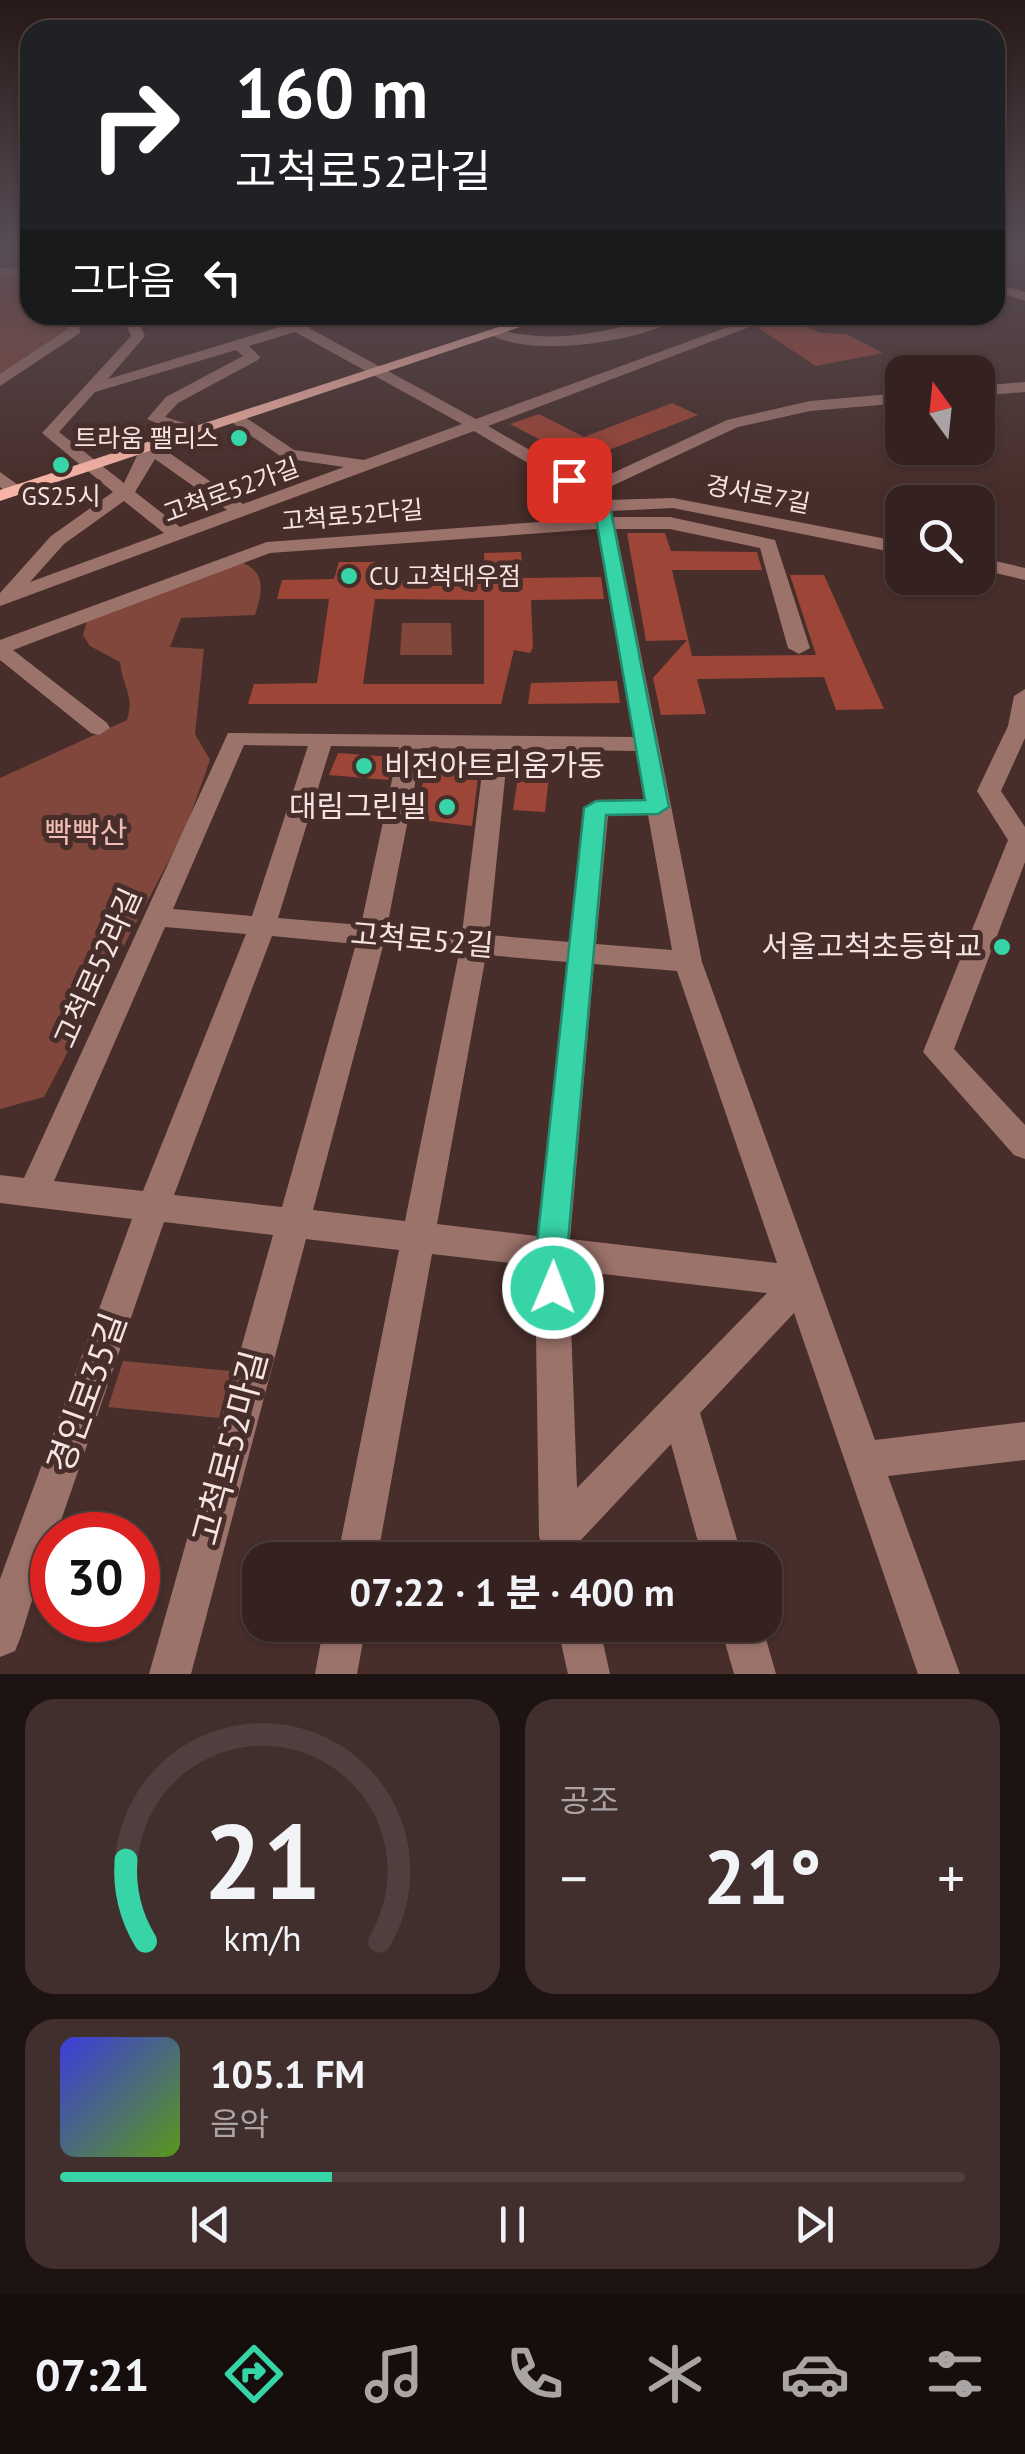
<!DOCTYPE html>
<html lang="ko">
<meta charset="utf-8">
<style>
body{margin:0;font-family:"PT Sans","Noto Sans KR",sans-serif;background:#402f2d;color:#f1f3f6;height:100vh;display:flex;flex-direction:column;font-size:38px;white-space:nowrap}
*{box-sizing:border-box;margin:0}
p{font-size:32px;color:#aaa4a5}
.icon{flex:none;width:55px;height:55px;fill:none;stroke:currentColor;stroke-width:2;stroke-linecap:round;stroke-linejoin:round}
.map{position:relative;height:1674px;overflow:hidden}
.drawer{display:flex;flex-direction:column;gap:25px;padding:25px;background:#1d1312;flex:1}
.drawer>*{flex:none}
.hud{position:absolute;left:20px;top:20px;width:985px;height:305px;border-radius:30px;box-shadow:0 2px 8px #0004,0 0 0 2px #4f3f3e;background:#202124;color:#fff;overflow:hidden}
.needle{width:65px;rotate:345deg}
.fabs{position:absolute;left:885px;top:355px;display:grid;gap:20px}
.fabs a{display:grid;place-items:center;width:110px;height:110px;border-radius:20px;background:#352220;box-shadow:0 2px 8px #0004,0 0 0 2px #4f3f3e;font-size:50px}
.speed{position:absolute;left:30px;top:1512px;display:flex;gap:20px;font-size:50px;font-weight:700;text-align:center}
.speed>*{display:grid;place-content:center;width:130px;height:130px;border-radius:50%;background:#352220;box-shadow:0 2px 8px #0004,0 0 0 2px #4f3f3e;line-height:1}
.speed .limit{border:15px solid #d22;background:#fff;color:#111}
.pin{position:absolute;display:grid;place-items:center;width:85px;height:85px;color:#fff;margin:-42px;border-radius:20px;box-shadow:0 5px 15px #0006}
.me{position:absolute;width:110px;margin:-55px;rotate:1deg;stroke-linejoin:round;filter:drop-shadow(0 0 8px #0008)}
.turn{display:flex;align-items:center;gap:35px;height:210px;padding:0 50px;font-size:45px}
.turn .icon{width:130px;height:130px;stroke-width:2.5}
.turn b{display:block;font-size:70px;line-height:85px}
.then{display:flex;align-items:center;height:95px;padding:0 50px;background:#0003;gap:20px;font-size:38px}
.big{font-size:75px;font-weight:700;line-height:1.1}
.drawer .widget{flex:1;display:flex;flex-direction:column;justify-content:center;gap:15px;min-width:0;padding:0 35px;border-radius:30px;background:#402f2d}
.drawer .dial{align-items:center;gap:0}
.dial svg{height:260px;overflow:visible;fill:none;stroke:#4f3f3e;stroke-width:7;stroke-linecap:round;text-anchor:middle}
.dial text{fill:#f1f3f6;stroke:none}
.song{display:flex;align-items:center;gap:30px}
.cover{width:120px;height:120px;border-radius:15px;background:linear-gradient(135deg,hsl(240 70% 55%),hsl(90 70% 35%))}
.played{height:10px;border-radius:5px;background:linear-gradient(90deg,#36d4a7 30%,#4f3f3e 30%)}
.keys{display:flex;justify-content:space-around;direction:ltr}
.heat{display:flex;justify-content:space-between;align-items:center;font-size:55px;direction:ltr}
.drawer .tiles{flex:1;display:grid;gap:25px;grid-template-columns:1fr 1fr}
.widget:last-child{grid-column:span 2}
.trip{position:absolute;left:242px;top:1542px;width:540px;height:100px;border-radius:30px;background:#352220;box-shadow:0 2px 8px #0004,0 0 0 2px #4f3f3e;font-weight:700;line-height:100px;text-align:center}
.dock{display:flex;height:160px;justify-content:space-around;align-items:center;background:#150e0d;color:#aaa4a5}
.dock .icon{width:70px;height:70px}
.dock .active{color:#36d4a7}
.dock b{font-size:45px;color:#f1f3f6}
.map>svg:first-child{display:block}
.green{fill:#81473c}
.building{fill:#9d4637;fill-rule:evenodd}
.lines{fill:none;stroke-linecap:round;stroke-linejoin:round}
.minor{fill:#9c736b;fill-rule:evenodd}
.major{fill:#f7b4a6;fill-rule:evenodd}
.route{fill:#36d4a7;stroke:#238a6d;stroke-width:2.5}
.poi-dot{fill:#36d4a7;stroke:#472e2a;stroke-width:4}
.labels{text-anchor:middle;stroke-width:10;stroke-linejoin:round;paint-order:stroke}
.far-poi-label{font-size:25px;fill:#f5e4e1;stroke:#472e2a;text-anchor:end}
.far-street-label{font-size:25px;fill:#f5e4e1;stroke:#472e2a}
.poi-label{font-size:30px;fill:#f5e4e1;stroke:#472e2a;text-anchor:end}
.park-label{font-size:30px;fill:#efbdb3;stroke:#472e2a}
.street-label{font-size:30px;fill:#f5e4e1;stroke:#472e2a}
.near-street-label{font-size:35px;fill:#f5e4e1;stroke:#472e2a}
</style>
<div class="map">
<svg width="1025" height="1674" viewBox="0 0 1025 1674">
<rect width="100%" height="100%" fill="#472e2a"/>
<path class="green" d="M0 272 30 273V315H71L75 330 0 381Z
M234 560C266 568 264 588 255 615L181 618 170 647 204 649 195 734 210 760 185 830 44 1097 0 1109V778L127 720C135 695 122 686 120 662L90 646 83 635 89 614Z
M402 623H451L452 655H400Z
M123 1361 231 1371 219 1418 108 1407Z"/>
<path class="building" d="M784 317 820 333 846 334 883 353 816 366 758 328Z
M672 403 698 415 581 461 510 424 539 414 584 437Z
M555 498 565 514 539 517 530 501Z
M627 533H665L671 551 757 552 762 570H672L692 656 816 655 790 575H824L884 709 836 710 824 677 697 679 706 714 661 715 653 678 687 640 646 641Z
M521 552 523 578 601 577 604 599 531 600 533 647 530 653 514 650 501 704H248L254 684 317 683 329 599H277L282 580 334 579 339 562H376L373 581 485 580 484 553ZM375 599 484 600V684H363Z
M617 681 620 703 528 704 531 683Z
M338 753 393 757 388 780 329 775Z
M430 757 480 761 472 826 413 819Z
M521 757 551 758 545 812 513 810Z"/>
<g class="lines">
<path class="minor" d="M0 268 30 269V277L0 276Z
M995 283 1025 292V301L995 291Z
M64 315H78L80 333 0 386V374L68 329Z
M121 315H135L145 336 108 379 283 326 253 315C266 315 295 322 302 321 316 319 328 315 343 315L309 328 476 419 761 315H781L488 426 589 484 727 420 810 401 902 393V403L810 411 738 427 599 492 607 500 673 498 902 542V554L673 508 612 511 613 517H670L775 540 810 648 799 654 788 648 760 548 670 529H616L702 962 875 1440 1025 1422V1460L888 1476 960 1674H918L794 1313 700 1413 743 1560H703L671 1444 580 1541 584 1560H544L539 1535 535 1266 432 1254 377 1560H337L399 1250 306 1239 191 1674H149L273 1235 164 1222 56 1535H52L21 1636 15 1651 0 1657V1579L132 1219 0 1203V1175L24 1178 228 733 634 737 597 529 270 553 13 650 107 723 110 728 99 735 91 733 0 660V640L267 542 595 518 593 507 582 495 474 431 0 606V593L51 536 113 492 42 433 131 336ZM295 332 462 424 364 460 294 450 242 415H230V421L283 458 344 467 243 504 155 443H143L124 483 59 432 95 392 236 350 243 356 166 397 147 419 188 436H200V428L165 417 178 403 258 360 260 357 249 346ZM155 459 227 510 180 527 135 492ZM124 501 164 533 30 582 64 544ZM244 745 308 746 252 916 173 909ZM331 746 399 747 361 925 278 918ZM422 748 485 749 462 933 387 927ZM508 749 637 751 645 799 596 800 584 808 569 942 489 935ZM648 815 672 950 596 944 608 816ZM165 927 246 934 143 1191 54 1181ZM272 936 356 944 282 1207 174 1195ZM383 946 459 953 405 1221 313 1210ZM486 955 567 962 537 1236 437 1224ZM594 964 677 971 777 1263 570 1239ZM569 1270 767 1293 577 1488Z
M447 315H498C487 322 458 322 447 315Z
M515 315H545L547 318 540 322Z
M663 315H685C648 341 527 360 488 333L495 329C555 345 605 333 663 315Z
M1025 382V392L978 396V386Z
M0 472 21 487V495H9L0 487Z
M978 557 1025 568V580L978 569Z
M1025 689V738L1001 791 1025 827V862L954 1049 1025 1125V1159L1014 1155 923 1052 1008 840 977 791 1008 726 1014 696Z
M324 1625H366L357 1674H315Z
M557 1625H599L610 1674H568Z
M720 1625H762L776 1674H734Z"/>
<path class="major" d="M535 315H556L0 501V490Z"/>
</g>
<linearGradient id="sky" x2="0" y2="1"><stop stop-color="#271917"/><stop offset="0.51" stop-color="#584c55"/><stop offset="1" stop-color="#584c55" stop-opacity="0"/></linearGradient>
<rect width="1025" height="484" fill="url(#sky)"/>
<path class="route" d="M569 475 594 488 610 506 669 807 658 814 606 815 567 1253 568 1288 564 1298 553 1302 542 1298 537 1288 536 1253 584 808 596 801 645 800 594 507 563 483 561 480Z"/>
<g class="poi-dot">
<circle cx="239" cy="438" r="10"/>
<circle cx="61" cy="465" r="10"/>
<circle cx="349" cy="576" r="10"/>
<circle cx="364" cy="766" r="10"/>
<circle cx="447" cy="807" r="10"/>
<circle cx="1002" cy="947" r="10"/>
</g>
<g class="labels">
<g class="far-poi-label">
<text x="219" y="447">트라움 팰리스</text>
<text x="61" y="505" text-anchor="middle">GS25시</text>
<text x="369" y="585" text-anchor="start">CU 고척대우점</text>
</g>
<g class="far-street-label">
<text transform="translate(231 490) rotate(-20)" y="9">고척로52가길</text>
<text transform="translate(758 494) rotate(11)" y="9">경서로7길</text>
<text transform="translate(352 515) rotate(-5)" y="9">고척로52다길</text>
</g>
<g class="poi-label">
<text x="384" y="776" text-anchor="start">비전아트리움가동</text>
<text x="427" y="817">대림그린빌</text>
<text x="982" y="957">서울고척초등학교</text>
</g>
<g class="park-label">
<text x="86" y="843">빡빡산</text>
</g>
<g class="street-label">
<text transform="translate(422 940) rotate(5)" y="10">고척로52길</text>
<text transform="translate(98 968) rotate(-66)" y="10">고척로52라길</text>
</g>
<g class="near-street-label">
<text transform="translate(87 1393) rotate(-70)" y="12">경인로35길</text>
<text transform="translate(230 1448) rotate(-75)" y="12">고척로52마길</text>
</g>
</g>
</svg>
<div class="fabs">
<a><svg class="needle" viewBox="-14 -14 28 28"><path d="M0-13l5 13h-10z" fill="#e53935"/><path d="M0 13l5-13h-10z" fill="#aaa4a5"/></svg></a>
<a><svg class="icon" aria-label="search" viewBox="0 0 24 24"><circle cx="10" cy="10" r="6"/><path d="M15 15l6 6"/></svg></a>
</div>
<div class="speed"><div class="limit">30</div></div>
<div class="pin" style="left:569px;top:480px;background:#d93025"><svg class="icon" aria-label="arrive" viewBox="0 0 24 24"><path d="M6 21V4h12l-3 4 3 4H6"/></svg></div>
<svg class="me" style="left:553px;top:1288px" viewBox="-20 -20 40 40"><circle r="17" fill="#36d4a7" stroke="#fff" stroke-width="3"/><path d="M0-11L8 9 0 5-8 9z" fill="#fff"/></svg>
<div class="trip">07:22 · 1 분 · 400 m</div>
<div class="hud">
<div class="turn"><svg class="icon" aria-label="right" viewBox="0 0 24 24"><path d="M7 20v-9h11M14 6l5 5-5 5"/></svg><div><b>160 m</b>고척로52라길</div></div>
<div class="then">그다음<svg class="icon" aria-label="left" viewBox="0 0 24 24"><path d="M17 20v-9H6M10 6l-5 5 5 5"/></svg></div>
</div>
</div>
<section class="drawer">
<div class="tiles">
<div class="widget dial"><svg viewBox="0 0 100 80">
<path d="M14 69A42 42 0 1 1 86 69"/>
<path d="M14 69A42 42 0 0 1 8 44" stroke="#36d4a7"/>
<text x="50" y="56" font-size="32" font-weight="700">21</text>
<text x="50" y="72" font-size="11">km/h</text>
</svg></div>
<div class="widget"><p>공조</p>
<div class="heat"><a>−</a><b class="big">21°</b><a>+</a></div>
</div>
<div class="widget">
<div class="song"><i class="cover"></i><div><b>105.1 FM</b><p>음악</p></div></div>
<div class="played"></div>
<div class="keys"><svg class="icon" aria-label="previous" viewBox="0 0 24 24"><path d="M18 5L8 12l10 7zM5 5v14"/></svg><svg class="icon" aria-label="pause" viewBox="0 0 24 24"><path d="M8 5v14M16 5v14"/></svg><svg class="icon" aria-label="next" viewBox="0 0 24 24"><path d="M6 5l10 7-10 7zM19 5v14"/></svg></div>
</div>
</div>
</section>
<nav class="dock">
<b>07:21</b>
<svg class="icon active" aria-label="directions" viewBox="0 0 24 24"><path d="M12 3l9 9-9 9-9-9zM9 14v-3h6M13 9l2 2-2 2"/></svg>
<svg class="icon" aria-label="music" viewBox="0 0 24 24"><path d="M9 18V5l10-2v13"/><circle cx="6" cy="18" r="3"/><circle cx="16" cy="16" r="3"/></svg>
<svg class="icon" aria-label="phone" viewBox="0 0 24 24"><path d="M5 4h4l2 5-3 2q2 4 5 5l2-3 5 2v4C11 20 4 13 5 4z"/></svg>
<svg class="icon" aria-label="climate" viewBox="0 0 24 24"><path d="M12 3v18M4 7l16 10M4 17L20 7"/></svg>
<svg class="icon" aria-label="car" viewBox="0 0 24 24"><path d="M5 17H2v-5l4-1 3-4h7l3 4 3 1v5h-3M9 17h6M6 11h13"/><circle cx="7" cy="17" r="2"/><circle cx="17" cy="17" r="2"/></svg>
<svg class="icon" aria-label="filters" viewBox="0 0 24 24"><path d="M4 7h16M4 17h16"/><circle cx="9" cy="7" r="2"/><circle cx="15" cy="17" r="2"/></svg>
</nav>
